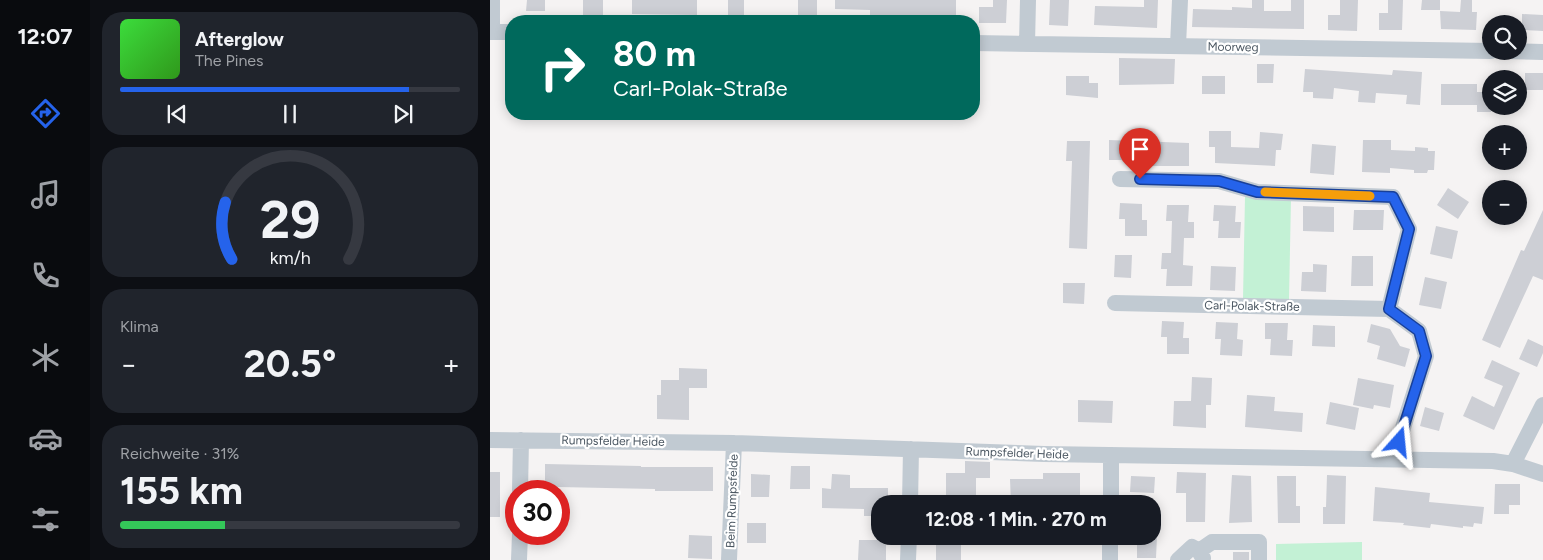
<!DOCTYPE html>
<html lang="de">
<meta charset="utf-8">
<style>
body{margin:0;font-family:Figtree,sans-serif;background:#20242c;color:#f1f3f6;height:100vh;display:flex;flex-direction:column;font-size:19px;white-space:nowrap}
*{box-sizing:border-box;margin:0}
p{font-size:16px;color:#9ea1a6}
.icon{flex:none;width:28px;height:28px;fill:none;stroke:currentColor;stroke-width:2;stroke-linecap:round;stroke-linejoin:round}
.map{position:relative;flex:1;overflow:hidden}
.drawer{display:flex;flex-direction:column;gap:12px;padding:12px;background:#0d0f14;width:400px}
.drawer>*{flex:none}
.banner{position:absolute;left:15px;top:15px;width:475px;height:105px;border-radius:20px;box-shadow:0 2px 12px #0003;background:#00695c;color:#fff;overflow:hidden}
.controls{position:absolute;left:992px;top:15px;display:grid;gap:10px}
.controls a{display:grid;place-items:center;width:45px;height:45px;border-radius:50%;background:#171b24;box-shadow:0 2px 12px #0003;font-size:25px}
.speed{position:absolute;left:15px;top:480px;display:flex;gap:10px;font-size:25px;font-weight:700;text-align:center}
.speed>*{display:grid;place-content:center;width:65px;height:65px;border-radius:50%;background:#171b24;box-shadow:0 2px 12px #0003;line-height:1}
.speed .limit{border:8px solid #d22;background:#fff;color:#111}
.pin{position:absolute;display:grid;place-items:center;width:42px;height:42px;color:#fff;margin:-51px -21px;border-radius:50% 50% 50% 0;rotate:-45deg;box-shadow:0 0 5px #0007}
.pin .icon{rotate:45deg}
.me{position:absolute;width:55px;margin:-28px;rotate:18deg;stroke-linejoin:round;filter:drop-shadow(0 0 4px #0008)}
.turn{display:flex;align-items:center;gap:18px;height:105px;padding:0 25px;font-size:22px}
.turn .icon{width:65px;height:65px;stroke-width:2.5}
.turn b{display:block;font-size:35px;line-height:42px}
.big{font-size:38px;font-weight:700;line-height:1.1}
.drawer .card{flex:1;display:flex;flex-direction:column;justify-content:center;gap:8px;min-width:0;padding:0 18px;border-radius:20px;background:#20242c}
.drawer .dial{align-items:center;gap:0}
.dial svg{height:130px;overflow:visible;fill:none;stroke:#363941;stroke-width:7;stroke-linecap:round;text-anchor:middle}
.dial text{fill:#f1f3f6;stroke:none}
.song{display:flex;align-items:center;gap:15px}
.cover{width:60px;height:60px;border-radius:8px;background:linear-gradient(135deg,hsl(120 70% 55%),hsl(110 70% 35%))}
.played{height:5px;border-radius:2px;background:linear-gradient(90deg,#2563eb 85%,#363941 85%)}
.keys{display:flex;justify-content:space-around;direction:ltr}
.heat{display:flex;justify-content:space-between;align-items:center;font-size:28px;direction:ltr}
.charge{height:8px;border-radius:4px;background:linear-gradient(90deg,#34c759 31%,#363941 0)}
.trip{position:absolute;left:381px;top:495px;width:290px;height:50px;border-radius:20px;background:#171b24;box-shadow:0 2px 12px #0003;font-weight:700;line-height:50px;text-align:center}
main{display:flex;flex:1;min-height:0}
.dock{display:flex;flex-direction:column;width:90px;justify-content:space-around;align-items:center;background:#090b0e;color:#9ea1a6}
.dock .icon{width:35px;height:35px}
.dock .on{color:#2563eb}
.dock b{font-size:22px;color:#f1f3f6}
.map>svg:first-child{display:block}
.green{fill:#c3f1d5}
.building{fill:#cdcfd5}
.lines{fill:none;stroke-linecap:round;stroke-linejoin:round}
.minor{stroke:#c1cad2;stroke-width:16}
.route-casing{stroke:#184099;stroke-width:12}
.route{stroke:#2563eb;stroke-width:9}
.slow{stroke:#f59e0b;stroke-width:9}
.labels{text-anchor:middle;stroke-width:4.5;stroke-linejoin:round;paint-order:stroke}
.street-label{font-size:12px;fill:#4a5661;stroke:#fff}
</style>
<main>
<nav class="dock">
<b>12:07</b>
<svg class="icon on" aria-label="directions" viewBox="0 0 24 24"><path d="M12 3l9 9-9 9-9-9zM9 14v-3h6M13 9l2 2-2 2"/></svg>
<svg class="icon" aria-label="music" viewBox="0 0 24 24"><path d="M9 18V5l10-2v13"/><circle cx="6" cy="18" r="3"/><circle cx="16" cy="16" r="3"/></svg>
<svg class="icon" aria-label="phone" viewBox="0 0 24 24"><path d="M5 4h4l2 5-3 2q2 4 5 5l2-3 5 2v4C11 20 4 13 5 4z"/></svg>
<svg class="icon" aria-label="climate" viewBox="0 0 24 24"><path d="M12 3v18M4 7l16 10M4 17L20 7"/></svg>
<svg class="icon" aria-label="car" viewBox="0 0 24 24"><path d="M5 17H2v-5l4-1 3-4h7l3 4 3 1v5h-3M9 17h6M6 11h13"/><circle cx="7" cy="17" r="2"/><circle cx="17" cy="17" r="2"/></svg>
<svg class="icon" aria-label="filters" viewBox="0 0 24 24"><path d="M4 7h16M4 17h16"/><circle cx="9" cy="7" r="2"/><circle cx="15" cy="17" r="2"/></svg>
</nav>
<section class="drawer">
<div class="card">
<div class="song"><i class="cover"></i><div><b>Afterglow</b><p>The Pines</p></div></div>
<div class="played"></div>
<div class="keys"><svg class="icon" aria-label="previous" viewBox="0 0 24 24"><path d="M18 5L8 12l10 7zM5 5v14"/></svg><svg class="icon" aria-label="pause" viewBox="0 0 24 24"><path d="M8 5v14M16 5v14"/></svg><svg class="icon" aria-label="next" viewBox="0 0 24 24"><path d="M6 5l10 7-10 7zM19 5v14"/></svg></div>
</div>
<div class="card dial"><svg viewBox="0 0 100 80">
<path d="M14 69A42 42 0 1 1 86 69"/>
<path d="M14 69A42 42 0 0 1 10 34" stroke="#2563eb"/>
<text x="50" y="56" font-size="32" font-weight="700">29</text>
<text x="50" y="72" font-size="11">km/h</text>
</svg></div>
<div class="card"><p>Klima</p>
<div class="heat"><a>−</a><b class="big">20.5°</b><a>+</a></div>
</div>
<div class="card"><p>Reichweite · 31%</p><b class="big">155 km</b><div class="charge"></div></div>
</section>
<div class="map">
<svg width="1053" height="560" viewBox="0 0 1053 560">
<rect width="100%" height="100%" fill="#f5f3f3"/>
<path class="green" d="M755 197 801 198 799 300 753 299Z
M872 542V560H786V544Z"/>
<path class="building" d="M37 0H55V11H36Z
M93 0H113V15H93Z
M142 0H207V15L142 14Z
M238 0H254V17H238Z
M308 0H327V16H308Z
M345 0H466V21L400 18V20L380 19V10L345 9Z
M503 0H517L516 23H489V7H503Z
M560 0H579L578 26 559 25Z
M654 0H668L667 28 604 25 605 6 654 7Z
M762 0H774V11H801V0H814V29L702 27 703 9 742 10V7L762 8Z
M850 0H868L867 31 838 30V15H850Z
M898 0H913L912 30H889V13H898Z
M932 0H950V10H931Z
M971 0H982V12H987L986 30 951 29 950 11 970 12Z
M1032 14 1053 15V31L1032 30Z
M629 58 685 59 684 84 629 85Z
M767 64H784L783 83H767Z
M815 69 902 75 903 70 932 72 930 105 916 104 917 95 886 93 885 103 868 102 869 91 844 88 843 99 823 98V92H813Z
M1035 73H1053V90H1035Z
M576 76H599V83H608V98L576 95Z
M712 76H735V94H712Z
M951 84H987V92H1001V112H987V105H951Z
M719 131H741V147L769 148 770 132 793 134 791 150H786L785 166 725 163V147H719Z
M619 140 699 143V166H662V160H619Z
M873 140H901V150L925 151V147L938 148V151H945L944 170H938L937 173H924V170L900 168V173L872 172Z
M577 141H600L597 249 579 248 582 161H576Z
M822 144 846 146 844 175 820 173Z
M958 188 979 202 968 219 947 205Z
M630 203 652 204V220H657V236H635V219H629Z
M677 205H699L698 222H704V238H694L693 265 703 266 702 286H676L677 269H671L672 253H681L682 221H676Z
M724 205 746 206 745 222H751L750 238H728L729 221H723Z
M813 206 844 207V232L813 231Z
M864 210H894L893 230H863Z
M1053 210V280L1043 276 1010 348 992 340 1031 250 1034 251Z
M946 226 968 231 962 259 940 254Z
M625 255H642L641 278 624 277Z
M862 256H883V286H861Z
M823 264 837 265 836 292 811 291 812 272H823Z
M721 266 746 267 745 291 720 290Z
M935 277 957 282 951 309 929 305Z
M573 283H595L594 304 573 303Z
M672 321 694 322 693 338H699V354H677V337H671Z
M726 322 748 323 747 339 753 340 752 356 730 355 731 339H725Z
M775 323H798L797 340H803L802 356 780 355 781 339H775Z
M881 324 900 329 910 346 920 349 915 367 887 359 890 346 877 342Z
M823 325 845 326V347L822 346Z
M1038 339 1053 346V353L1047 367 1029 359Z
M1002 360 1030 373 1004 430 973 416 982 396 1004 407 1013 386 994 378Z
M189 368 217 369V388H199V420L167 419V395H171V380H189Z
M702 377 722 378 721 405H716V428L683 426 684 401H701Z
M868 378 904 385 900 408 884 405 883 409 863 405Z
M757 395 785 397 784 411 813 413 812 432 755 427Z
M588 400 623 401 622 423 588 422Z
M840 402 869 408 865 430 836 424Z
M935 407 954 413 949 431 930 426Z
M475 461 500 462V478H486V497L456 496V473H475Z
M55 464 151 466V467H223V491H165V489L68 487V491H55Z
M301 466H320V489H300Z
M0 472H10V517H0Z
M687 472 716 473 715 522H696V493H686Z
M553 473H590V504H571V497H540V504H521L520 479H553Z
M261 474 280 475 279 497H261Z
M342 474 360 475V488H398V504H390V516H374V509L332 508V488L341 489Z
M742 475 761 476 762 522 739 523Z
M837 475 856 476 855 524H833V507H836Z
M641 476 665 477 664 493 640 492Z
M787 476H806V506H810V523H788Z
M1005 484H1030V505H1019V514H1004Z
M885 487 940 493 939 502 994 507 992 524 984 523 983 527 973 526V528L941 524 940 528 913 525 914 523 883 521Z
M257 523H276V543H257Z
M199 535 222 536V559L198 558Z
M647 536H667L666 558H647Z
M369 540H396V560H368Z
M446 541 471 542V560H446Z
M743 552H759V560H743Z"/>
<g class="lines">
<path class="minor" d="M2 0V32
M0 32H21
M484 43 1001 51
M537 44 538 0
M688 46 690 0
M1017 51 1053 52
M630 179 729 181 767 192 903 197 919 229 899 309
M625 303 899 309 929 331 936 356 903 459
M0 440 244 443 554 454 1003 461 1023 464 1053 474
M1023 464 1053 405
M30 491 31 440
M420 504 421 449
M621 504V455
M709 551 722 542H769V560
M29 560 30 534
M239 560 244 443
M418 560 419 536
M620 560V536
M688 560 702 547 709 551 713 558"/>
</g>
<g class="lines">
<defs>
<path id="route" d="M650 179 729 181 767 192 903 197 919 229 899 309 929 331 936 356 909 442"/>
</defs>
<use href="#route" class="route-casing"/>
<use href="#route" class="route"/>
<path class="slow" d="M775 192 880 196"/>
</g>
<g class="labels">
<g class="street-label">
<text transform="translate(743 47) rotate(1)" y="4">Moorweg</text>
<text transform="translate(762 306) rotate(1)" y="4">Carl-Polak-Straße</text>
<text transform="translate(123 441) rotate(1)" y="4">Rumpsfelder Heide</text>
<text transform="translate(527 453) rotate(2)" y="4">Rumpsfelder Heide</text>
<text transform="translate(242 501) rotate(-88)" y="4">Beim Rumpsfelde</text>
</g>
</g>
</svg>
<div class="controls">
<a><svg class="icon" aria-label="search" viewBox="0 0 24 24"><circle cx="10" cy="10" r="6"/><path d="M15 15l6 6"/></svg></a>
<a><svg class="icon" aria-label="layers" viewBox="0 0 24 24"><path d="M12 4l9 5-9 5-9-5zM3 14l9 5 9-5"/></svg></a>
<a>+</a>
<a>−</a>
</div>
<div class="speed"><div class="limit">30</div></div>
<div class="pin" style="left:650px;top:179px;background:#d93025"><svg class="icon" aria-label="arrive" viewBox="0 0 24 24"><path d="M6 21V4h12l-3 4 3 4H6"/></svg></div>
<svg class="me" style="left:909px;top:442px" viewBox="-20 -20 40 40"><path d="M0-17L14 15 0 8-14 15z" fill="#2563eb" stroke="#fff" stroke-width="4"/></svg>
<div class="trip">12:08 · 1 Min. · 270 m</div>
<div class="banner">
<div class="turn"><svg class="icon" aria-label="right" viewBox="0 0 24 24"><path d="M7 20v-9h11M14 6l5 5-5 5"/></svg><div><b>80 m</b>Carl-Polak-Straße</div></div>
</div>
</div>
</main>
